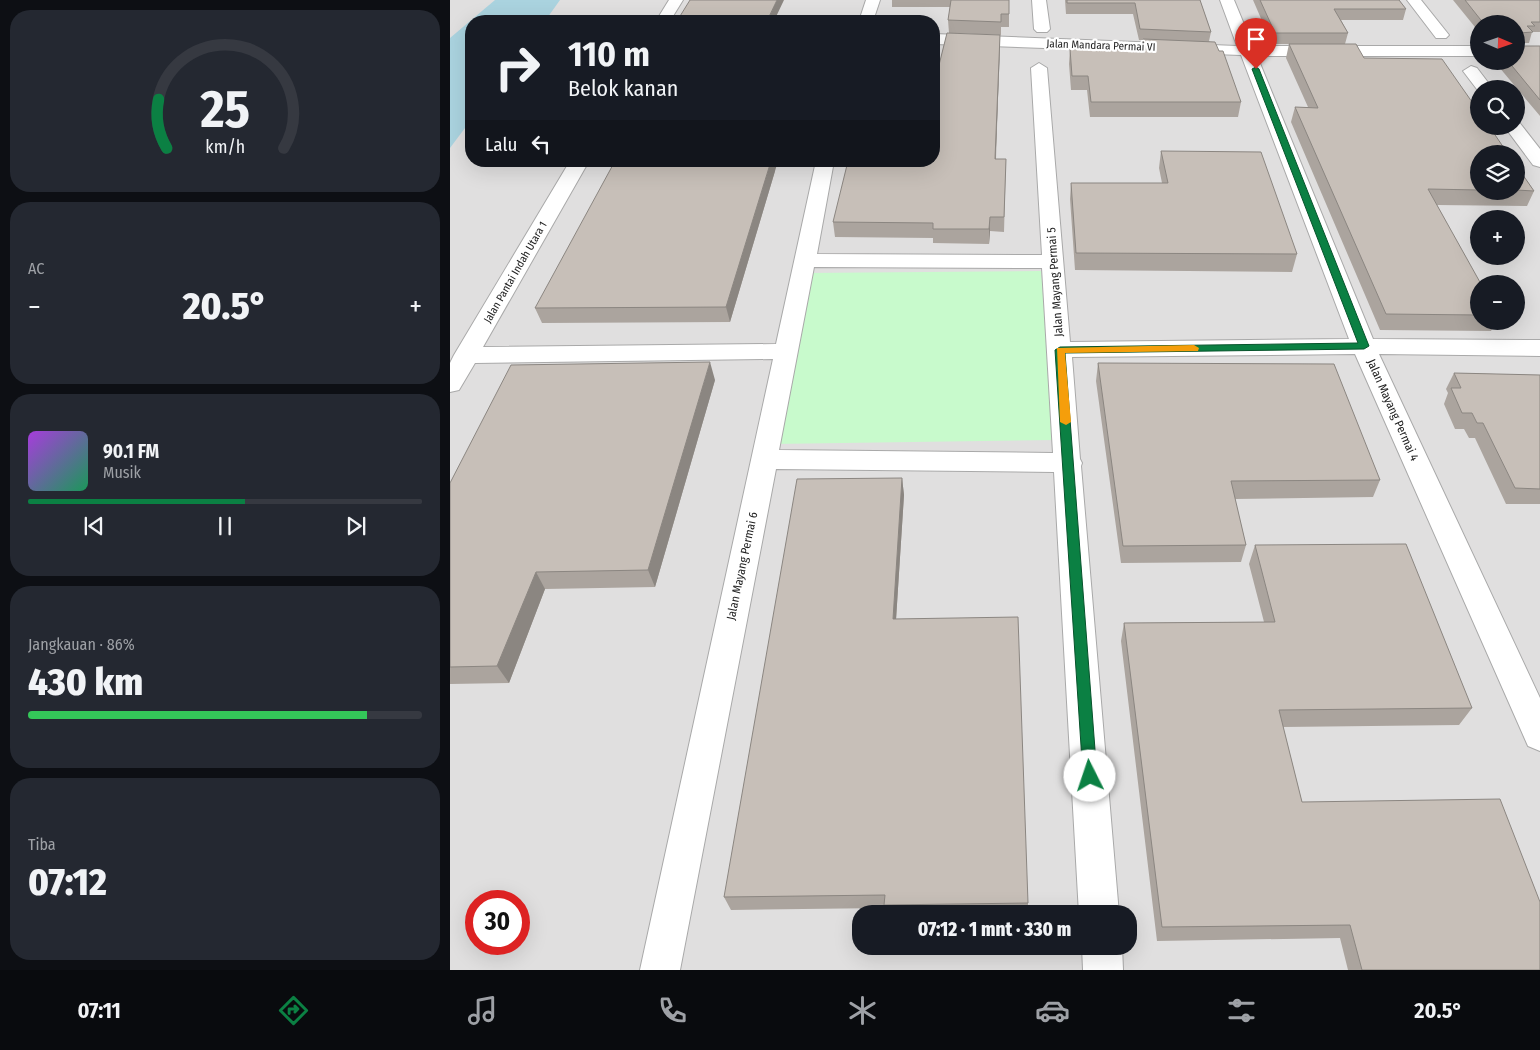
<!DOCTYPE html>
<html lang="id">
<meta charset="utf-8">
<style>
body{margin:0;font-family:"Fira Sans Condensed",sans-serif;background:#242831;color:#f1f3f6;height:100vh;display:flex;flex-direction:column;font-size:19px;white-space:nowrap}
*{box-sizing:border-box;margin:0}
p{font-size:16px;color:#9ea1a6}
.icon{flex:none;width:28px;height:28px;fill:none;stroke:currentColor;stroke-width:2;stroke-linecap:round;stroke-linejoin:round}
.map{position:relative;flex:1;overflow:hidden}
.details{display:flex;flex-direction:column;gap:10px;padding:10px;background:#0d0f14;width:450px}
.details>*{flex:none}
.guide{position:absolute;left:15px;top:15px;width:475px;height:152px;border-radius:20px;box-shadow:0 5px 20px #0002;background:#171b24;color:#f1f3f6;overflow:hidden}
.needle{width:32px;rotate:92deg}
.buttons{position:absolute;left:1020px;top:15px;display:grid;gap:10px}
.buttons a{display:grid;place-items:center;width:55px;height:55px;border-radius:50%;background:#171b24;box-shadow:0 5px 20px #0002;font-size:25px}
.speed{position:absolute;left:15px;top:890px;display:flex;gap:10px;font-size:25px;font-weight:700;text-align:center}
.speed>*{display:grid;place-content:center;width:65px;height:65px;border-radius:50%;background:#171b24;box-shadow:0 5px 20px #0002;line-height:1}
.speed .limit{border:8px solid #d22;background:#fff;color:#111}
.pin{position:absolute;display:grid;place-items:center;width:42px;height:42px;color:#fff;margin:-51px -21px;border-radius:50% 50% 50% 0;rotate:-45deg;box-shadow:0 0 5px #0007}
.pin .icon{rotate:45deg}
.me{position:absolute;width:55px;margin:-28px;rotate:356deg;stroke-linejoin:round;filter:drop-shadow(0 0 4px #0008)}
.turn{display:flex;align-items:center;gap:18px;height:105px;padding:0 20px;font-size:22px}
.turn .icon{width:65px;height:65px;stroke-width:2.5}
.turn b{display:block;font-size:35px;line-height:42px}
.then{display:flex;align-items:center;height:48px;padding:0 20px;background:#0003;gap:10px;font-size:19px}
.big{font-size:38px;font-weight:800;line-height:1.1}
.details .card{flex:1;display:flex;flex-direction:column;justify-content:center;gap:8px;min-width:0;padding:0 18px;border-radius:20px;background:#242831}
.details .dial{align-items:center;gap:0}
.dial svg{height:130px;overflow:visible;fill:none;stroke:#363941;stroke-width:7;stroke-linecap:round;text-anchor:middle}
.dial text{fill:#f1f3f6;stroke:none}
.song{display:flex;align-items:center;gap:15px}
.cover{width:60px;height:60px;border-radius:8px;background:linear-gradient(135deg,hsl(280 70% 55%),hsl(150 70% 35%))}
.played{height:5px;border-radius:2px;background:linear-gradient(90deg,#0b8043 55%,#363941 55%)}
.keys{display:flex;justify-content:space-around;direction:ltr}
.heat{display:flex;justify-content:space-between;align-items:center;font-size:28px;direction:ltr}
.charge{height:8px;border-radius:4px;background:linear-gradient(90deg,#34c759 86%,#363941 0)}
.trip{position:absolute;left:402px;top:905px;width:285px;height:50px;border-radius:20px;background:#171b24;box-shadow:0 5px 20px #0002;font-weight:800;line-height:50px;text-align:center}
.menu{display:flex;height:80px;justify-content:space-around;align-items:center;background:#090b0e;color:#9ea1a6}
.menu .icon{width:35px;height:35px}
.menu .current{color:#0b8043}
.menu b{font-size:22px;color:#f1f3f6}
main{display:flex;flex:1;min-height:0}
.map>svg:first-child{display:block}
.residential{fill:#e0dfdf;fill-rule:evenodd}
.park{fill:#c8facc}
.water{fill:#aad3df}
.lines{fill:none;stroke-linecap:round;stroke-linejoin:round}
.street-casing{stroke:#a9a9a9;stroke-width:2}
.street{fill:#fff;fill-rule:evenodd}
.wall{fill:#aba49e}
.shaded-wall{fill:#8b8681}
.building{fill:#c7bfb8;stroke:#8b8681}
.route{fill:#0b8043;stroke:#07532c}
.slow{fill:#f59e0b}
.labels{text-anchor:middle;stroke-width:4.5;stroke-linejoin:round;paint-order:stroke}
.far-street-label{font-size:11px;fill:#222;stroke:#fff}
.street-label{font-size:12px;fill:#222;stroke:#fff}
</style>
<main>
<section class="details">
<div class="card dial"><svg viewBox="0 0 100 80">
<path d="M14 69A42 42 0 1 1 86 69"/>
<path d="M14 69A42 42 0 0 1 9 39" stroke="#0b8043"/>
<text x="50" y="56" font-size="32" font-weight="700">25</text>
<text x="50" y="72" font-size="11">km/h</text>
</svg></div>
<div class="card"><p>AC</p>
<div class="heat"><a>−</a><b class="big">20.5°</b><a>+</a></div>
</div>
<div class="card">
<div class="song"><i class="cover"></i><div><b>90.1 FM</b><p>Musik</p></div></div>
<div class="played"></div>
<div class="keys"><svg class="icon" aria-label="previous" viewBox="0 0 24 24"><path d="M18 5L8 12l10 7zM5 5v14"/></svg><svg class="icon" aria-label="pause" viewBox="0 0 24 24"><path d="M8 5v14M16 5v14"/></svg><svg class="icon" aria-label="next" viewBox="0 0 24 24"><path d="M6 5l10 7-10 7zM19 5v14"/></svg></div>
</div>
<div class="card"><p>Jangkauan · 86%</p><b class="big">430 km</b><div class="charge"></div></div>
<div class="card"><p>Tiba</p><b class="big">07:12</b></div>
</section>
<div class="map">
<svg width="1090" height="970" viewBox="0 0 1090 970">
<rect width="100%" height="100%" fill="#f2efe9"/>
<path class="residential" d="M0 0H1090V970H0ZM21 21H484V161H21ZM1029 24H1066V61H1029ZM1029 89H1066V126H1029ZM1029 154H1066V191H1029ZM1029 219H1066V256H1029ZM1029 284H1066V321H1029ZM26 901H69V944H26ZM411 914H679V946H411Z"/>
<path class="park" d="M591 271 605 440 322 444 356 273Z"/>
<path class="water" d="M45 0H110L95 21H21V120L0 148V38Z"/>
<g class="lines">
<defs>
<path id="street" d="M219 0H233L220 21H206Z
M416 0H430L423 21H409Z
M582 0H596L600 29 597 32H587L584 29Z
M770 0H784L803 46H1029V56H807L923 339 1090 340V356L929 354 1090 698V751L1078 746 905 354 622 357 630 459 632 463 631 466 669 914H629L604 472 326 469 230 970H190L323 359 25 363 9 390 0 392V363L4 355 120 161H139L33 347 326 344 366 161H384L367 254 592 255 581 68 589 63 597 68 620 342 899 339 791 55 484 44V34L787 46ZM364 267 592 268 603 453 329 450Z
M957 0H971L999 35 996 38H986Z
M1021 66 1027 68 1043 89H1029V92L1013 71Z
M1066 121 1069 122 1090 149V167L1083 165 1054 126H1066Z
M632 946H672L673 970H633Z"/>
</defs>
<use href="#street" class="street-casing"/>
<use href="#street" class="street"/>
</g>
<path class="wall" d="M432 0H559V27H551V35L499 33 498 20 500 7H442V0Z
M615 0H750L761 32 759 41 769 51 791 102 788 117H640L637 90H621L619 64 620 49 692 50 693 40H689L683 14H616Z
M803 0H949L956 9 953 20H891L898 33 895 44H822Z
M1003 0H1090V32H1082L1079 43H1068V45L1070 46H1090V116L1049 67 1052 61H1066V24H1029V32Z
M550 35 546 159H556L554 232 540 231 539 244 483 243V238L385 237 383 222 489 65Z
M839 44 914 58 1029 154V191H1066V165L1084 191 1077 206 987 205 1029 284V321H1046L1041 331 930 330 841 122 845 107H858L836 58Z
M711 151 847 254 842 272 625 270 620 199 621 183H712L709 168Z
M325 171 280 322 92 323 85 308Z
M648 363 930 480 923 497 785 499 796 545 791 562 671 563 646 381Z
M1004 373 1090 375V504H1056L1025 438H1019L1014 429H1005L994 404 998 393 996 389Z
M265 380 205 587 95 589 59 683 0 684V483Z
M452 478 454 495 446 619 578 903V914H436L435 908 281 910 274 897Z
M805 545 1022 708 1009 725 833 727 852 802 1090 970H898L890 938 707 941 671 641 674 623 814 622 799 564Z"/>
<path class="shaded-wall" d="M327 0H334L324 21H317Z
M550 35V48L545 173V159Z
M321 161H328L280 322 276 307Z
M540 217V231L539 244V229Z
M260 362 265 380 205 587 198 570Z
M452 478 454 495 445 636 443 619Z
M86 572 95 589 59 683 47 666Z"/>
<path class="building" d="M240 0H327L317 21H227Z
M501 0H559V14H551V22L498 20Z
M617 0H750L761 32 690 29 685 3H617Z
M810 0H949L956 9H884L898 33H825Z
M1015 0H1090V22H1081L1085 26H1077L1083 32 1069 33 1068 45 1070 46H1090V100L1058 61H1066V24H1034Z
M497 33 550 35 545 159H556L554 217H540L539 229H483V223L383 222 398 161H484V65H489Z
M693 39 765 42 769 51H773L791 102H641L638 76H622L620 49 695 50Z
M839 44H906L914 58 992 59 1029 112V126H1039L1058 154H1029V190L978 189 1031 284H1029V315L936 314 845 107 868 108Z
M711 151 811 152 847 254 626 253 621 183H718Z
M165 161H321L276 307 85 308Z
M1066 165 1084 191 1066 190Z
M260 362 198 570 86 572 47 666 0 667V483L61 365Z
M648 363 884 364 930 480 781 481 796 545 673 546Z
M1004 373 1090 375V489L1065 488 1033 423H1027L1022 413H1012L1001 388H1011Z
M452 478 443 619 568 617 578 903 434 905 435 895 274 897 347 479Z
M956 544 1022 708 829 710 852 802 1050 799 1090 902V970H912L900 925 712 927 674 623 825 622 805 545Z"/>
<path class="route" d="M806 67 809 69 919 346 914 349 615 353 647 776 645 781 640 783 635 781 633 776 605 350 610 347 908 343 802 69Z"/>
<path class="slow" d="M744 345 749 348 748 351 615 353 621 422 616 425 610 422 607 348Z"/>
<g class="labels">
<g class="far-street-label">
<text transform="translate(651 45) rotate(2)" y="4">Jalan Mandara Permai VI</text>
<text transform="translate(65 272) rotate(-60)" y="4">Jalan Pantai Indah Utara 1</text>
</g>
<g class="street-label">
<text transform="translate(605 282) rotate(-94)" y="4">Jalan Mayang Permai 5</text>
<text transform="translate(943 410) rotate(66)" y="4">Jalan Mayang Permai 4</text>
<text transform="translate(292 566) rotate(-78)" y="4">Jalan Mayang Permai 6</text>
</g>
</g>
</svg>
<div class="buttons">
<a><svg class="needle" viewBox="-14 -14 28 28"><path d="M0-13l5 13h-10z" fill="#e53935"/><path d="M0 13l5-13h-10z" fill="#9ea1a6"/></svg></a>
<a><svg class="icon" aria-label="search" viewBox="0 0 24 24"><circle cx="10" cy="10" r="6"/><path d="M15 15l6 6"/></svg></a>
<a><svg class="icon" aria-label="layers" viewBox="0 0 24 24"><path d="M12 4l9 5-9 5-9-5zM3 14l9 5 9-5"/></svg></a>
<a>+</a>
<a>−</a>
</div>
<div class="speed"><div class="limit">30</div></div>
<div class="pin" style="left:806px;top:69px;background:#d93025"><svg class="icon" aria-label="arrive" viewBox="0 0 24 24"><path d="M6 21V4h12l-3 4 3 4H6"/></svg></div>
<svg class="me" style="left:640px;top:776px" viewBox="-20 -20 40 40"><circle r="19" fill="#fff"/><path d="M0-13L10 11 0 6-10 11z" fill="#0b8043"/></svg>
<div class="trip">07:12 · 1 mnt · 330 m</div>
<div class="guide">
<div class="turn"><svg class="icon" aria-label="right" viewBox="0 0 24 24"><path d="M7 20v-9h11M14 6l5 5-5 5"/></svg><div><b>110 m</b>Belok kanan</div></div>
<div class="then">Lalu<svg class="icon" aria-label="left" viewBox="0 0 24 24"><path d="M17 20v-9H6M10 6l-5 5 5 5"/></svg></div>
</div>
</div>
</main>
<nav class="menu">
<b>07:11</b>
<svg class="icon current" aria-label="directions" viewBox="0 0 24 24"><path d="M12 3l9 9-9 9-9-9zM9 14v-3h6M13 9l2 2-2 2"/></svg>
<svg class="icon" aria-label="music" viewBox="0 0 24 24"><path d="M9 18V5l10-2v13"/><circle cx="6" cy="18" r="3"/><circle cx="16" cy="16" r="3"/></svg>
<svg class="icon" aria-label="phone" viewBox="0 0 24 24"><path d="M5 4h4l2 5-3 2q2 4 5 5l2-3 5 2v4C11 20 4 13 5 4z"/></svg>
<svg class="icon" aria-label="climate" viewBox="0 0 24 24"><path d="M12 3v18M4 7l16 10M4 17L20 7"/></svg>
<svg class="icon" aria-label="car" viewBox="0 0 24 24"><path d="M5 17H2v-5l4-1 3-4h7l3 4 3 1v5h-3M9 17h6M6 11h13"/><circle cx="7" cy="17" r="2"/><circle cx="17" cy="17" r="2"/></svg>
<svg class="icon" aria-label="filters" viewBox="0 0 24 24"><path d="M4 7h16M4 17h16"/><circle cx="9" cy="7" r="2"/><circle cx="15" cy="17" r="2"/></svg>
<b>20.5°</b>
</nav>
